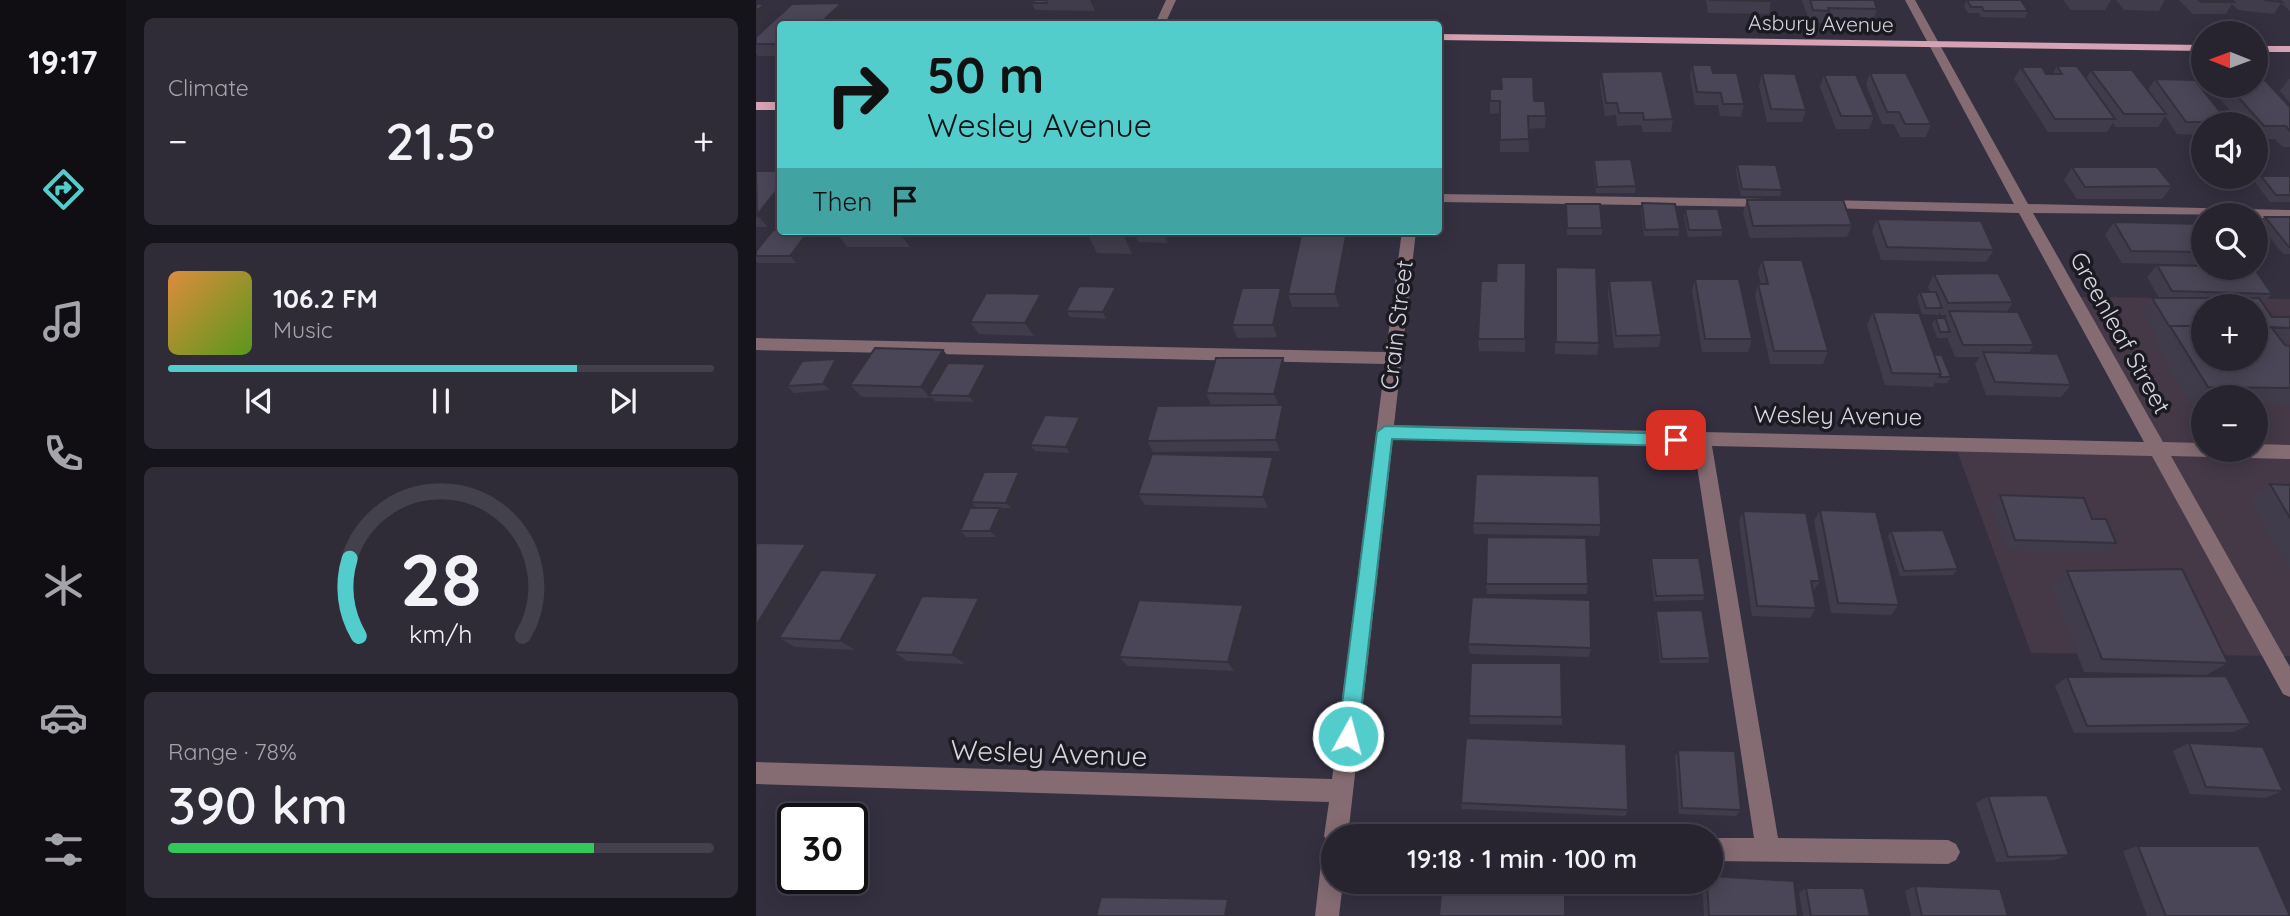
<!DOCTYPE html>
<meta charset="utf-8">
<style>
body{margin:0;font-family:Quicksand,sans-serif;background:#2f2c38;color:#f1f3f6;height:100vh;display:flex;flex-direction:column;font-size:26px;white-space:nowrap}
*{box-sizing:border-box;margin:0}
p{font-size:23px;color:#a4a4ab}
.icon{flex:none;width:38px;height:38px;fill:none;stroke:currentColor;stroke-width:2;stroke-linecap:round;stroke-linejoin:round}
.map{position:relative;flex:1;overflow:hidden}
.side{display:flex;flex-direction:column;gap:18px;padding:18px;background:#15141a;width:630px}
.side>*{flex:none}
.hud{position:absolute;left:21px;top:21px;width:665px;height:214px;border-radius:7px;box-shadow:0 4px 18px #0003,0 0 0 2px #43414c;background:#52cdcc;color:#111;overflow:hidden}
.needle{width:46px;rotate:271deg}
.fabs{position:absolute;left:1435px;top:21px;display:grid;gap:14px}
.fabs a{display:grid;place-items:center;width:77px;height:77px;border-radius:50%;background:#272430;box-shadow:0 4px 18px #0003,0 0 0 2px #43414c;font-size:35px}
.speed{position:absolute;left:21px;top:803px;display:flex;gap:14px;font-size:35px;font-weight:700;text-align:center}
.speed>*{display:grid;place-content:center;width:91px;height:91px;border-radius:50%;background:#272430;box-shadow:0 4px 18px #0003,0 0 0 2px #43414c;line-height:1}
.speed .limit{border:4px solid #111;border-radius:10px;background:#fff;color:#111}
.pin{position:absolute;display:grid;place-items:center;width:60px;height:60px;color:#fff;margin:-30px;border-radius:14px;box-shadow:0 4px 10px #0006}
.me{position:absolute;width:77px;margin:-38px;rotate:7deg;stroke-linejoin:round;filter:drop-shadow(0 0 5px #0008)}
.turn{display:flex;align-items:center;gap:24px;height:147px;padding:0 35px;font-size:32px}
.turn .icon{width:91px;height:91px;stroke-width:2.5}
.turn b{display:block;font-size:49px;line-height:60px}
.then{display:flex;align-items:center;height:66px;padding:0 35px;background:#0003;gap:14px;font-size:26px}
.big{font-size:52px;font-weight:600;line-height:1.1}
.side .card{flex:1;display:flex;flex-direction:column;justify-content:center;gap:10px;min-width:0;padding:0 24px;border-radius:10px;background:#2f2c38}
.side .dial{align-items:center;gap:0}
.dial svg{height:182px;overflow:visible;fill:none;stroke:#43414c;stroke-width:7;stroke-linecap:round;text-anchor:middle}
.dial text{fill:#f1f3f6;stroke:none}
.song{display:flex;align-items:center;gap:21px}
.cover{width:84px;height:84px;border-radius:10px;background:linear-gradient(135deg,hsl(30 70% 55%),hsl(90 70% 35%))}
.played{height:7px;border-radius:4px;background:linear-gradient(90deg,#52cdcc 75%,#43414c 75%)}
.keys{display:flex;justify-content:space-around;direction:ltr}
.heat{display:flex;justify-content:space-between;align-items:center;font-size:38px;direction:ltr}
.charge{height:10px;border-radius:5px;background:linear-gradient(90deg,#34c759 78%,#43414c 0)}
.trip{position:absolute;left:565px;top:824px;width:402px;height:70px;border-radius:35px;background:#272430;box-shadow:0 4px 18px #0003,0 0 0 2px #43414c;font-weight:600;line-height:70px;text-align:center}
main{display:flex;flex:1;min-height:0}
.tab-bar{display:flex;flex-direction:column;width:126px;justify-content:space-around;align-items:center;background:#100e13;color:#a4a4ab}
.tab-bar .icon{width:49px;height:49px}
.tab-bar .selected{color:#52cdcc}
.tab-bar b{font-size:32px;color:#f1f3f6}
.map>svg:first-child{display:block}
.commercial{fill:#453948;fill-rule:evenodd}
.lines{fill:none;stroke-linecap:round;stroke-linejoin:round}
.minor{fill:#856c73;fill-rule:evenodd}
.major{fill:#d5a3b3;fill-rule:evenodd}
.wall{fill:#403c4b}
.shaded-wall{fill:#34313d}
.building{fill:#4a4657;stroke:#34313d;stroke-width:2}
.route{fill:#52cdcc;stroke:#358585;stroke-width:2}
.labels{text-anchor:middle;stroke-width:7;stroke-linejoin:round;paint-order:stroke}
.far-street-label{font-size:21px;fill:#d6d4de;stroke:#1b1a21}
.street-label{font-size:24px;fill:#d6d4de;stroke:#1b1a21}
.near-street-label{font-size:28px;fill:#d6d4de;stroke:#1b1a21}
</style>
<main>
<nav class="tab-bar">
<b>19:17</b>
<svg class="icon selected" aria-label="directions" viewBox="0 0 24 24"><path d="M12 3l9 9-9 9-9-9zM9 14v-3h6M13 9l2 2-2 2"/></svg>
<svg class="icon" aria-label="music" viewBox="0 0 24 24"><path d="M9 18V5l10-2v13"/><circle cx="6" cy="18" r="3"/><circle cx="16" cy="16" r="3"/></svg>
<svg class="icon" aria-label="phone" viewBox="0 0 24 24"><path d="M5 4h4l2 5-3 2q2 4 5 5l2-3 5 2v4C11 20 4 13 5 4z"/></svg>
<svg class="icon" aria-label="climate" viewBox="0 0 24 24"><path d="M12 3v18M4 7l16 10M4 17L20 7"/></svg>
<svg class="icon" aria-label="car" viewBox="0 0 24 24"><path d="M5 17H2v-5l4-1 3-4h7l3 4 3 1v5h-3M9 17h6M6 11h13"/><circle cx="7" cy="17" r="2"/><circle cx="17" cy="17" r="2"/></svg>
<svg class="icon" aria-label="filters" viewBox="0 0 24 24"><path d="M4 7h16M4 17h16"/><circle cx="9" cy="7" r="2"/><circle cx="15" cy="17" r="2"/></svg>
</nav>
<section class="side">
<div class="card"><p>Climate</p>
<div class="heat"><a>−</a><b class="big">21.5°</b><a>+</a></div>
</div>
<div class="card">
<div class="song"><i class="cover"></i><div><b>106.2 FM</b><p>Music</p></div></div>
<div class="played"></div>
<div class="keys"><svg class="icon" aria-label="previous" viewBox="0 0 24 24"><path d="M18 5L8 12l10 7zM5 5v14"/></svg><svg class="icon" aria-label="pause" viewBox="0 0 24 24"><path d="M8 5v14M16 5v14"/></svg><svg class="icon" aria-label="next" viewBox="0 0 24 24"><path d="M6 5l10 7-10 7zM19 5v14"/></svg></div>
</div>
<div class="card dial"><svg viewBox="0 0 100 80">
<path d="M14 69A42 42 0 1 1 86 69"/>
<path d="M14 69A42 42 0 0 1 10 35" stroke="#52cdcc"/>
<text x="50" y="56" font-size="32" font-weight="700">28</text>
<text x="50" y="72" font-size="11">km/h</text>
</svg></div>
<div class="card"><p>Range · 78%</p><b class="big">390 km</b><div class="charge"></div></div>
</section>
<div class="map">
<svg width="1534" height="916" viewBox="0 0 1534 916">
<rect width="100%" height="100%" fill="#343040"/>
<path class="commercial" d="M1316 297 1534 299V656L1275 653 1199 445 1399 448ZM1447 306H1500V359H1447ZM1447 397H1500V450H1447Z"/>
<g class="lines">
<path class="minor" d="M410 0H420L409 24H399Z
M1149 0H1159L1272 204 1534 210V218H1500V215L1277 213 1407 442 1447 443V450H1500V444L1534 445V459L1415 456 1534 667V697L1527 694 1396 456 956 446 1022 838 1192 840 1200 844 1204 852 1200 860 1192 864 956 861V838H998L938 446 637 439 592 836H578V882H587L583 916H559L566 855 570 847 574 845 568 836 573 802 0 784V762L576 779 629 364 0 350V338L630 352 646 231H660L638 425 1388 442 1263 213 1067 208 1060 204 1067 200 1258 204Z
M682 194 1011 199 1018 203 1011 207 682 202Z"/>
<path class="major" d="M682 34 1447 45V51L682 40Z
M1500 46H1534V52H1500Z
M0 102H24V110H0Z"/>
</g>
<path class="wall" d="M279 0H346L339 11 279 10 276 3Z
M950 0H1015V1L1013 14 952 13Z
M1046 0H1118L1121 9 1117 21 1071 20 1070 23H1054Z
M1211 0 1272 11 1269 18 1225 17 1223 13H1212L1208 6Z
M1307 0H1355L1349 10H1315Z
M1360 0H1409L1403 11 1368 10Z
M1423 0H1534V11L1525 3 1518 14 1482 10 1476 4 1470 14H1437Z
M86 3 93 15 84 24H24V56H2L0 54V37L36 4Z
M936 65 957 73 988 104 985 117 964 116 962 105H939L934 77Z
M1301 66 1330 79 1335 70 1392 91 1399 79 1472 122 1471 124H1447V135L1421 134 1409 116 1402 127H1360L1357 123 1351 132H1292L1258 79 1265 67 1290 74H1297Z
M845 72 917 119 915 132H887L885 125 861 126 860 115 849 116 844 84Z
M1006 73 1050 110 1046 122H1011L1003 86Z
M1114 73 1175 124 1170 137H1144L1138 124H1126L1110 85Z
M1068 75 1118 116 1113 129H1080L1064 87Z
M1533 79H1534V103L1524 91Z
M1459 86H1500L1534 107V147H1527L1519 139H1500V124H1486L1456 90Z
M734 101H778L790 116 789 128 772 129 773 152H744V113L734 114Z
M838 160 880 186 879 193H840L837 166Z
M981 164 1026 190 1024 196H985L980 171Z
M1316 167 1416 186 1406 199H1321L1308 180Z
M0 171 12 227H0Z
M1505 176H1534V202H1514L1499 182Z
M991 200 1096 225 1091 237 994 238 987 213Z
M886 203 924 229 922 236H888L885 210Z
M810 204 846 228V235H811Z
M929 209 967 230 965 236 932 237 928 216Z
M1509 217H1534V254H1527L1503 224Z
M1121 219 1238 250 1230 262 1125 260 1116 231Z
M1358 222 1447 224V265L1366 263 1349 235Z
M84 231H165L154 247H91L81 234Z
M334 231H418L412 243 382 242 376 254 341 253 332 235Z
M546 231H592L594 241 583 307H536L532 294Z
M60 236 40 263H2L0 261V251Z
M1006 260 1072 351 1067 364H1014L999 296 1002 284H1005L1002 273Z
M770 263 769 352 723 351 722 339 740 281Z
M1401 265 1516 294 1507 303 1516 317H1534V336L1529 340H1525L1529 345 1534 346V405L1500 404V397H1447V404H1435L1399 343 1403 338H1402L1386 311 1396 298H1403L1391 277Z
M1178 274 1257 302 1251 312 1278 345 1273 353 1315 385 1305 397 1230 395 1219 364 1224 357H1199L1191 337 1190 338H1181L1176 324 1180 318H1189L1191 315H1185L1184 312 1182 315 1166 314 1161 298 1164 292H1174L1172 287Z
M939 279 996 339 992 352H946L936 291Z
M799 280 843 343 841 355 799 354Z
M853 281 905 335 903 347 858 348 852 293Z
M525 288 529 300 521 337 481 338 476 325Z
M363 293 350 319 314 317 310 311Z
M292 307 278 336 223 334 214 322Z
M1117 312 1178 355 1195 377 1191 383H1179L1177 387 1129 385 1111 325Z
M80 359 86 365 74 390 38 393 31 386Z
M197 362 196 363 235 370 218 402 179 401 176 398 106 397 94 385Z
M531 370 523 405H527L531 417 524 451 397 452 391 441 455 405 450 393Z
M324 417 328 423 314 453 279 451 274 445Z
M522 468 512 508 389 505 382 494Z
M268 478 255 508H245L249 514 240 537H210L204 531 220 508 215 502Z
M1514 484 1534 485V571L1494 500Z
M1244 495 1336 519 1360 543 1348 554 1250 550 1235 506Z
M1064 510 1143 605 1135 615 1075 613 1058 521Z
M987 511 1064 581 1057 591 1060 608 1054 618 996 616 983 522Z
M717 523 845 525 843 536 718 534Z
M1135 531 1202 569 1197 575 1144 576 1132 536Z
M895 558 949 595 947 600 898 601 894 564Z
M1311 571 1472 663 1450 675 1328 672 1295 585Z
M136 583 99 650 39 647 23 638Z
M730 584H832L831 594H731Z
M487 605 493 614 478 671 372 666 363 657Z
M234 608 209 664 151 661 138 652Z
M900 611 954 658 952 663H904L899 616Z
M712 644 835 648 833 657 714 654Z
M1311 677 1495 724 1478 732 1318 733 1299 686Z
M713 716 806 717V725L714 724Z
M1433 743 1527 791 1509 798 1434 794 1417 751Z
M922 750 985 810 980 816 923 814 919 757Z
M1232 796 1313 855 1299 860 1240 862 1220 803Z
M705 803 872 810 869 816 706 809Z
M1382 846 1534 916H1391L1367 851Z
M946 882H956L1042 916H948Z
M1159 886 1252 916H1155L1149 891Z
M1050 888 1114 916H1047L1043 893Z"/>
<path class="shaded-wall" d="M334 0H346L339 11Z
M86 3 93 15 84 24H63Z
M9 4 17 16 0 31V11Z
M24 39V52L19 44Z
M24 186V212L12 227 1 215Z
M53 231H55L60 236 40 263 34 256Z
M147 231H165L154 247 145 235Z
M370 231H377L382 242 376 254 368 236Z
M407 231H418L412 243Z
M591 231H592L594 241 583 307 579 294Z
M360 287 363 293 350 319 347 312Z
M525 288 529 300 521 337 517 325Z
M285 294 292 307 278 336 269 323Z
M187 350 197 362 178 395H173L175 399 165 387Z
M527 358 531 370 523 406 518 394Z
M80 359 86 365 74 390 67 384Z
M230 364 235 370 218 402 213 396Z
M527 405 531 417 524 451 520 440Z
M324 417 328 423 314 453 310 447Z
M517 457 522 468 512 508 507 497Z
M263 472 268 478 255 508 250 503Z
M244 508 249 514 240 537 234 531Z
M50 544 64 555 0 664V626Z
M122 573 136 583 99 650 84 641Z
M223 598 234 608 209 664 196 655Z
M487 605 493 614 478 671 472 662Z
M472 899 483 905 480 916H469Z"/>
<path class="building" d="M279 0H290L291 3H276Z
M954 0H1015V1Z
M1054 0H1118L1121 9 1072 8 1073 11 1057 10Z
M1211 0H1265L1272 11H1228L1226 7H1215Z
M1443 0H1476L1478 2H1445Z
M1508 0H1524L1526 2Z
M86 3 63 24H24V39L19 44H0V37L36 4Z
M0 4H9L0 11Z
M936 65H955L957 73H981L988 104H967L965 93 941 92Z
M1301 66H1321L1359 119H1299L1265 67H1286L1290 74H1306Z
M1335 70H1376L1410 114H1368Z
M906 71 917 119 888 120 887 113H863L861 103H850L845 72Z
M1006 73 1039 74 1050 110 1015 109Z
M1114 73H1150L1175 124H1149L1143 112H1131Z
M1068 75H1100L1118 116H1085Z
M745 77H777L778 101H789L790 116H772L773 139 744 140V101H734V89H746Z
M1500 77H1506L1534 107V131L1530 126H1508L1472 86H1500Z
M1399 79 1439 80 1472 122H1430Z
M875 159 880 186 841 187 838 160Z
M981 164 1020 165 1026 190 986 189Z
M1316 167H1401L1416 186 1329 187Z
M0 171H24V186L1 215Z
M1505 176H1534V195H1520Z
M991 200H1087L1096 225 997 226Z
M886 203 919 204 924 229 889 230Z
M810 204H844L846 228H811Z
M929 209H962L967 230H933Z
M1509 217H1534V247H1533Z
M1121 219 1225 221 1238 250 1131 247Z
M1358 222 1447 224V252L1375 251Z
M17 230H24V231H53L34 256H0V251Z
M84 231H147L145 235 81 234Z
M334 231H370L368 236 332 235Z
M546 231H591L579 294H532Z
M1006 260H1046L1072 351H1018L1002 284H1012Z
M741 263H770L769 339H722L725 281H740Z
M1401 265 1447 266V268H1498L1516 294 1416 291Z
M800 267 840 268 843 343 800 342Z
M1242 273 1257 302 1192 303 1178 274Z
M939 279H983L996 339H949Z
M896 280 905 335 860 336 853 281Z
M323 286 360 287 347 312 310 311Z
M486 288H525L517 325H476Z
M1164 292H1180L1186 308H1170Z
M230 293 285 294 269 323 214 322Z
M1396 298H1503L1516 317H1534V328L1500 326V306H1447V326H1413Z
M1193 311 1262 312 1278 345H1207Z
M1117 312 1163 313 1185 374 1136 373Z
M1180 318H1189L1194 332H1184Z
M1414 326H1447V359H1500V326L1515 327 1529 345 1534 346V388L1452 387Z
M119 348 187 350 165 387 94 385Z
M1227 352 1302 354 1315 385 1239 382Z
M1178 355H1186L1195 377H1183L1185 374Z
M460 358H527L518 394 450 393Z
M80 359 67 384 31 386 46 361Z
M192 363 230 364 213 396 173 395Z
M527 405 520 440 391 441 401 406Z
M289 415 324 417 310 447 274 445Z
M396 454 517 457 507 497 382 494Z
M228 472H263L250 503 215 502Z
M720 474 843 476 845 525 717 523Z
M1514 484 1534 485V518Z
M1244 495 1328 498 1336 519H1350L1360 543 1259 540Z
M214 508H244L234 531H204Z
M1064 510 1120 512 1143 605 1082 603Z
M987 511 1050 513 1064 581H1055L1060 608 1001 606Z
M1187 530 1202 569 1148 571 1135 531Z
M731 537 830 538 832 584H730Z
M0 543 50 544 0 626Z
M895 558H943L949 595 900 596Z
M1426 569 1472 663 1346 659 1311 571Z
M65 570 122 573 84 641 23 638Z
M166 596 223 598 196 655 138 652Z
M716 597 834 600 835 648 712 644Z
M383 600 487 605 472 662 363 657Z
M946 610 954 658 906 659 900 611Z
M715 663H805L806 717 713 716Z
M1470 676 1495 724 1331 726 1311 677Z
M710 738 870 744 872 810 705 803Z
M1433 743 1507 747 1527 791 1450 787Z
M922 750 979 751 985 810 926 808Z
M1291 795 1313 855 1252 857 1232 796Z
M1382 846H1503L1534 916H1410Z
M956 876 1038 881 1042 916H953L951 882H956Z
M686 882H809V916H683Z
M1159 886 1244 889 1252 916H1166Z
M1050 888H1108L1114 916H1055Z
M345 897 472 899 469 916H340Z"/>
<path class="route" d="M629 426 920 434 928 440 920 446 636 439 602 736 599 743 592 746 585 743 582 736 621 432Z"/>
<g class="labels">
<g class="far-street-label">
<text transform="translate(1065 24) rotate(1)" y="7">Asbury Avenue</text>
</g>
<g class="street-label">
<text transform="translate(641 325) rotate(-83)" y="8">Crain Street</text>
<text transform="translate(1364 333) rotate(61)" y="8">Greenleaf Street</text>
<text transform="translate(1082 416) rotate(1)" y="8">Wesley Avenue</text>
</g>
<g class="near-street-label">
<text transform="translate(293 753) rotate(2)" y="10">Wesley Avenue</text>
</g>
</g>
</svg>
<div class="fabs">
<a><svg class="needle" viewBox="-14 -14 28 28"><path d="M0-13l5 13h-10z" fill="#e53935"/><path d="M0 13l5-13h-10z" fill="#a4a4ab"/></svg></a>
<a><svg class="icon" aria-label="sound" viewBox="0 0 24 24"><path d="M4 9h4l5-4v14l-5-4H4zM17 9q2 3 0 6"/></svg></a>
<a><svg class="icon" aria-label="search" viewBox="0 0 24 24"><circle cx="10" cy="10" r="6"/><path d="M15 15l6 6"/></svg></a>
<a>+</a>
<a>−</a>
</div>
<div class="speed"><div class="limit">30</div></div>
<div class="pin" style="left:920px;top:440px;background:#d93025"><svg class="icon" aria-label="arrive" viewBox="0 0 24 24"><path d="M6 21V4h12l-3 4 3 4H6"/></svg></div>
<svg class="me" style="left:592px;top:736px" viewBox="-20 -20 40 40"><circle r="17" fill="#52cdcc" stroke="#fff" stroke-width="3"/><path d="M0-11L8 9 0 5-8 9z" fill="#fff"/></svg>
<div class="trip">19:18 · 1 min · 100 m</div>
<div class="hud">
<div class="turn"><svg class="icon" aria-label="right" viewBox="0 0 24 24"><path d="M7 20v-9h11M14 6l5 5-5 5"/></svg><div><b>50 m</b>Wesley Avenue</div></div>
<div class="then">Then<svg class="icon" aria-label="arrive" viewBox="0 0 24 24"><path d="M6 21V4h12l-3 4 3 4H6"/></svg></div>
</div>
</div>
</main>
